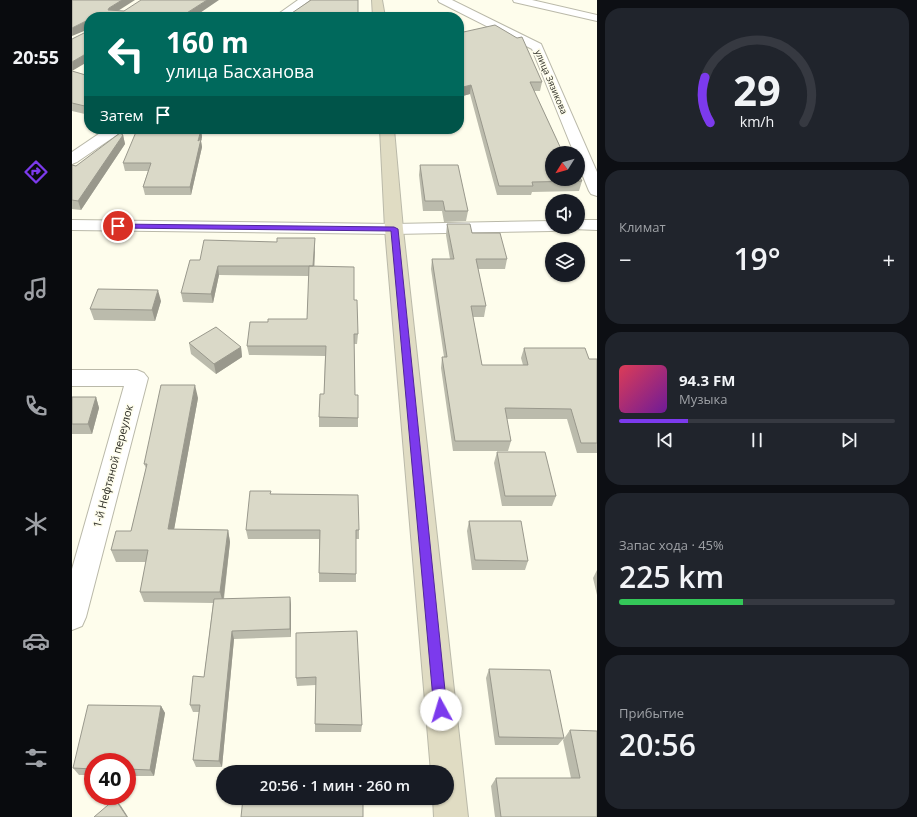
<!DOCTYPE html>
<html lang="ru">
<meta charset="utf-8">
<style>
body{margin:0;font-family:"Open Sans",sans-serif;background:#20242c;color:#f1f3f6;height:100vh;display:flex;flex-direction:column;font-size:15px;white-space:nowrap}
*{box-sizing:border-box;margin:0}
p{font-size:13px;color:#9ea1a6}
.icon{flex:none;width:22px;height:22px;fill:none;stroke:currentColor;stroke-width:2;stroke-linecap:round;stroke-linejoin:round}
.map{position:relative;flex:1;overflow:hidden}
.drawer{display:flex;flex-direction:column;gap:8px;padding:8px;background:#0d0f14;width:320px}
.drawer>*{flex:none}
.top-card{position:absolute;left:12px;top:12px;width:380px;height:122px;border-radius:16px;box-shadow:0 1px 3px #0004;background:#00695c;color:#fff;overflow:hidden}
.needle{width:26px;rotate:233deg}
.fabs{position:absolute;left:473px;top:146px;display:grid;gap:8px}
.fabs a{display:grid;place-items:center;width:40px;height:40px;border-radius:50%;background:#171b24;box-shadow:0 1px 3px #0004;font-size:20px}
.speed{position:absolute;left:12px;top:753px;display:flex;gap:8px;font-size:20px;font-weight:700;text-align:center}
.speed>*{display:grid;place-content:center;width:52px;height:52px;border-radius:50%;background:#171b24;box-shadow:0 1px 3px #0004;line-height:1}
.speed .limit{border:6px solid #d22;background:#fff;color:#111}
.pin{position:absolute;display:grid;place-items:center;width:34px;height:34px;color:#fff;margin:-17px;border:2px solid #fff;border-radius:50%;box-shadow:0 1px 4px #0007}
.me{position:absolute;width:44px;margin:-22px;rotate:354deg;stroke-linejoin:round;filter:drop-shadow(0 0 3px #0008)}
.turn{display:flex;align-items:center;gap:14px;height:84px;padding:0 16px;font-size:18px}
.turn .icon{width:52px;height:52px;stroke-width:2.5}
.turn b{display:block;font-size:28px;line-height:34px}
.then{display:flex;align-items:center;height:38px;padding:0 16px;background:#0003;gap:8px;font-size:15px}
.big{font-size:30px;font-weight:600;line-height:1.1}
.drawer .card{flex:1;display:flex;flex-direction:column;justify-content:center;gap:6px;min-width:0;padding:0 14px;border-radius:16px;background:#20242c}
.drawer .dial{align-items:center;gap:0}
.dial svg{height:104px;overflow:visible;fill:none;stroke:#363941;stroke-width:7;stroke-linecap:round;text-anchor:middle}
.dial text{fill:#f1f3f6;stroke:none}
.song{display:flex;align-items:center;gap:12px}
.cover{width:48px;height:48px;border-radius:6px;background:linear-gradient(135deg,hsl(350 70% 55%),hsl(280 70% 35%))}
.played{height:4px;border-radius:2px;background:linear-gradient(90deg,#7c3aed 25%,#363941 25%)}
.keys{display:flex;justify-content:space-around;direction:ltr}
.heat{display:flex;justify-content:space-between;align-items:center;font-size:22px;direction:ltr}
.charge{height:6px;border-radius:3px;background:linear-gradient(90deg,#34c759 45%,#363941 0)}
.trip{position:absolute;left:144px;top:765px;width:238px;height:40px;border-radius:20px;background:#171b24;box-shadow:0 1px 3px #0004;font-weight:600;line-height:40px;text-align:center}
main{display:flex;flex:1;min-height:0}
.menu{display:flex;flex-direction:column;width:72px;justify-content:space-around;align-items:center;background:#090b0e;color:#9ea1a6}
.menu .icon{width:28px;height:28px}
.menu .on{color:#7c3aed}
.menu b{font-size:18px;color:#f1f3f6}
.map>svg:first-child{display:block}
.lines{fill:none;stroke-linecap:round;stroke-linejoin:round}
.street-casing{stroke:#bab9a9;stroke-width:2}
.secondary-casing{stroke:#bab9a9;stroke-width:2}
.street{fill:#fff;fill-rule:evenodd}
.secondary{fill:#e0dcc3;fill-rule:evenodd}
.wall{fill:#bbbbac}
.shaded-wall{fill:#99988c}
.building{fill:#dad9c8;stroke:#99988c}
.route{fill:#7c3aed;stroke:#51269a}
.labels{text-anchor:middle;stroke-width:3;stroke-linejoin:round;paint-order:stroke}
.far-street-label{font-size:9px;fill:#2d2d26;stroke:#fefdec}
.street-label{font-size:11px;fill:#2d2d26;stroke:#fefdec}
</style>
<main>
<nav class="menu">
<b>20:55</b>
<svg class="icon on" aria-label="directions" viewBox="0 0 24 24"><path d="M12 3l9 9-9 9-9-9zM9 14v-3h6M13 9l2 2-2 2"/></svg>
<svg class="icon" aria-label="music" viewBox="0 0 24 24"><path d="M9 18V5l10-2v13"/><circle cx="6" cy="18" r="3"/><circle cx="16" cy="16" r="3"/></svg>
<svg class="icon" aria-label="phone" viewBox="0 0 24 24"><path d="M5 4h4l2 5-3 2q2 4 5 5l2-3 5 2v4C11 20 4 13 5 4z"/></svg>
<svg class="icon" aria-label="climate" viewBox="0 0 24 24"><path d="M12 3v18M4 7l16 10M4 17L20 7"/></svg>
<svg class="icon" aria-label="car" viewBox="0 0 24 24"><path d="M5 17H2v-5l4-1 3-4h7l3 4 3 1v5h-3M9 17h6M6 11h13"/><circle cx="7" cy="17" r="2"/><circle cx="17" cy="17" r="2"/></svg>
<svg class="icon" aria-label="filters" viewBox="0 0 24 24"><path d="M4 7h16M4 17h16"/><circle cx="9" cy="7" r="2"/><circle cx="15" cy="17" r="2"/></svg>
</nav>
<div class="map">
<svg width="525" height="817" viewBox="0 0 525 817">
<rect width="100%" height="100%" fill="#fefdec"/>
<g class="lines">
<defs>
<path id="street" d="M226 0H238L216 17H202Z
M366 0H380L469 44 525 172V196L519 194 517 191 506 164V153H502L460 49 367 2Z
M441 0H460L525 15V21L442 2Z
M34 129H51L49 132 5 162 0 164V152Z
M0 220 322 224 480 221V227H488L486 230 480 231 322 234 0 230Z
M506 220H525V230L500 229 499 227H506Z
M0 370H65L72 373 76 378 14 617 10 626 0 630V569L52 386H0Z"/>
<path id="secondary" d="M300 0H310L313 17H301Z
M308 129H322L331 229 396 817H362L361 798H375V772H359L313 229Z"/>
</defs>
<use href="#street" class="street-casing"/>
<use href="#secondary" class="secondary-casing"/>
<use href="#street" class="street"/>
<use href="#secondary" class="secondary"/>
</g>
<path class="wall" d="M387 33 470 82 468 91H462L490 151 506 170 509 176 508 178 510 181 507 191 460 192 459 195H425L398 94 387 97Z
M0 71 17 76V115L0 111Z
M129 130 130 137 129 141 130 147 119 195H73L71 187 76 171H53L51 163 72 132Z
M51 135 53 144 9 210 0 209V165L4 166Z
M348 165 396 211 394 221 372 222 370 211H351L347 175Z
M375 224 400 233 435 259 433 269H406L414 306 412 317H401L410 365H451L449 358 452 348 517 359H525V453H505L495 419H435L439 441 436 451H381L369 368 370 357H372L359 269 360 259H378L374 235Z
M243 238 242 266 282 300 286 334 285 344H282L283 395 286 418V427H247V417L252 394 253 356 177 355 175 346 196 322 235 319 237 276 147 275 141 303 111 302 109 293 128 260 205 242Z
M89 301 83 321 22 320 18 309Z
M117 343 169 347 170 357 144 374 119 354Z
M0 397H24L27 408 20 434H0Z
M126 398 102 529 156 530 158 542 152 599 218 597 219 605V637L162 639 150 767H124L121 760 127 712H121L118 705 132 677 141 603 72 602 68 592 74 562H44L39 550 59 531 74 468 72 464Z
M425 452 484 496 480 506H430L422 463Z
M199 494 287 530V539H284V582H247V539H176L174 530Z
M397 521 456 561 453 570H400L395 531Z
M525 570V595L521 578Z
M224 633 290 725 289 732H243V724L244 685 225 686 224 678Z
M417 669 492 738 486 745H423L414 678Z
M89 706 93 713 82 776H55V762H21V775H7L1 768Z
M498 730 525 817H423L419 786 424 778H499L491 740Z"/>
<path class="shaded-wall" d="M50 0H63L38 16 36 10 37 8Z
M135 0H147L122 17H110V16Z
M16 20 17 29 0 36V28Z
M17 52V61L0 71V62Z
M399 85 398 94 387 97V88Z
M129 130 130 137 129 141 130 147 119 195 118 187 126 141Z
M51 135 53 144 9 210 6 201Z
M243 238V247L242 276 241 267Z
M146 266 147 275 141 303 139 294Z
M86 290 89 301 83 321 80 310Z
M169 347 170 357 144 374 142 364Z
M123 385 126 398 100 541 96 529Z
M24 397 27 408 20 434 16 424Z
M156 530 158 542 151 603 148 592Z
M218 597 219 605V637L218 629Z
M160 631 162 639 150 767 147 761Z
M89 706 93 713 82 776 78 770Z
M43 799 49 806 56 817H55Z"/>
<path class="building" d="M0 0H50L37 8 36 10 52 11 69 0H135L110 16 107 15 105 17H17V52L0 62V39L16 31V20L0 28Z
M239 0H286V17H214Z
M423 25 445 38 450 37 470 82H458L490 151H497L498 153H480V179H506V170L509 176H507L510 181 460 182 461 186H427L399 85 387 88V33Z
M0 71 17 76V107L0 103Z
M73 129 129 130 126 141 129 139 118 187H71L79 163H51L64 132H72Z
M48 133 51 135 6 201 0 200V165L4 166Z
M348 165H386L396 211H373L371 201H353Z
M375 224H398L400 233H428L435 259H404L414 306H399L410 365H456L452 348H513L517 359H525V443H509L499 409 433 408 439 441H383L370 357H375L360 259H382Z
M205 238H243L241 266H146L139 294 109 293 118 260H128L132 240 205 242Z
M237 266 282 267V300H285L286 334H282L283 395H286V418L247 417 248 394H252L254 346H175L178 322H196V319H235Z
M26 289 86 290 80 310 18 309Z
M144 327 169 347 142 364 117 343Z
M89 385H123L96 529 156 530 148 592H68L76 550H39L44 531H59L75 464H72Z
M0 397H24L16 424H0Z
M425 452H473L484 496H433Z
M178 491H199L198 494 286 495 287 530H284V574L247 573 248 530H174Z
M397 521H449L456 561 403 560Z
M218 597V629L160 631 147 761 121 760 128 705H118L121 676 132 677 142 599Z
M285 631 290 725 243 724 244 677 224 678V633Z
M417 669 478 670 492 738 427 737Z
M16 705 89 706 78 770 55 769V762H21V769L1 768Z
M498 730 525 731V817H429L424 778H508Z
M173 768 231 769V772H173Z
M171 798H291V817H169Z
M43 799 55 817H22Z"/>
<path class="route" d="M44 224 322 227 326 229 375 710 373 714 369 716 364 714 362 710 319 231 46 228 42 226Z"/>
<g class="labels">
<g class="far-street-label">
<text transform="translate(479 82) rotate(67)" y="3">улица Зязикова</text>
</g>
<g class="street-label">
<text transform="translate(41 466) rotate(-75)" y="4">1-й Нефтяной переулок</text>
</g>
</g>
</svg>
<div class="fabs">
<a><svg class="needle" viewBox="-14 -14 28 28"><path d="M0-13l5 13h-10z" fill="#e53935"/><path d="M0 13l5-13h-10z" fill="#9ea1a6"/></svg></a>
<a><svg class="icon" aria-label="sound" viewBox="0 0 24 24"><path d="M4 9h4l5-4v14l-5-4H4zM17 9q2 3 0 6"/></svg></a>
<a><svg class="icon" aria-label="layers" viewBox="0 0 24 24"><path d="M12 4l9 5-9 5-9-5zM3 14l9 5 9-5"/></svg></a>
</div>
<div class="speed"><div class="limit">40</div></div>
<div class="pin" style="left:46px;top:226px;background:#d93025"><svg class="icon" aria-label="arrive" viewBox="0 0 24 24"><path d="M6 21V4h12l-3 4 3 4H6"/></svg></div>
<svg class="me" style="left:369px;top:710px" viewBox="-20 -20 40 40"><circle r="19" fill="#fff"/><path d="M0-13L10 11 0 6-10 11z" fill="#7c3aed"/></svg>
<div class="trip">20:56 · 1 мин · 260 m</div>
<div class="top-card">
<div class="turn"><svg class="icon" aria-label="left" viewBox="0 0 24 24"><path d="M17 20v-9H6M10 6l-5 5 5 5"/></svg><div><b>160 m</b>улица Басханова</div></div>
<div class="then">Затем<svg class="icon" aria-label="arrive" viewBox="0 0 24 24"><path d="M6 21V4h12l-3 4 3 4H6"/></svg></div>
</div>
</div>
<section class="drawer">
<div class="card dial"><svg viewBox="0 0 100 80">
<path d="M14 69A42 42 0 1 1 86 69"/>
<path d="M14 69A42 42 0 0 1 10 34" stroke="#7c3aed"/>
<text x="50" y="56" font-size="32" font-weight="700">29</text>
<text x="50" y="72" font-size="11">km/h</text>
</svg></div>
<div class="card"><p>Климат</p>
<div class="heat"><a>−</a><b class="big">19°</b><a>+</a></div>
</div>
<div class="card">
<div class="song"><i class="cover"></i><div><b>94.3 FM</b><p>Музыка</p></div></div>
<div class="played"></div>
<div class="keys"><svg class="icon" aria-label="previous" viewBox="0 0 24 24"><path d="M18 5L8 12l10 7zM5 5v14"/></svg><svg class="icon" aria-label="pause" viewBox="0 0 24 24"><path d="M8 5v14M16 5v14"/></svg><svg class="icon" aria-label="next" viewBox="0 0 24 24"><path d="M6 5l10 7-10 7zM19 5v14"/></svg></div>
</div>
<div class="card"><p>Запас хода · 45%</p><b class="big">225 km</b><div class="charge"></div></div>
<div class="card"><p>Прибытие</p><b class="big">20:56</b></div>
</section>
</main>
